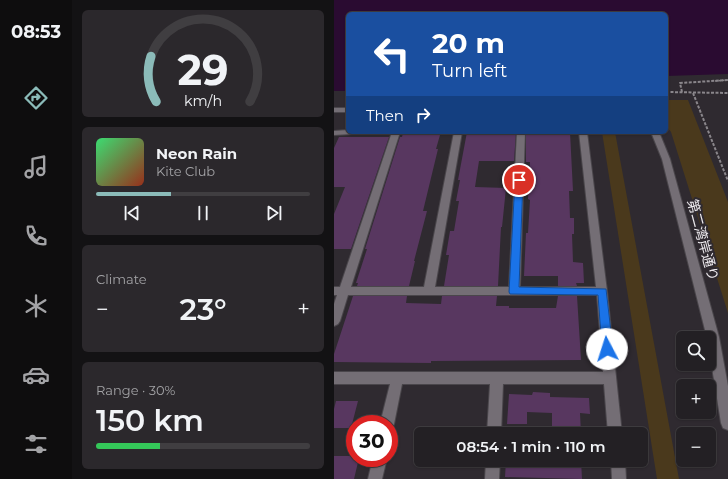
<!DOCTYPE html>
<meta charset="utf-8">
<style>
body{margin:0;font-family:Montserrat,"Noto Sans JP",sans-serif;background:#2b282c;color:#f1f3f6;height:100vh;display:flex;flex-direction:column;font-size:15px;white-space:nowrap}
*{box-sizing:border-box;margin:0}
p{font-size:13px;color:#a3a3a6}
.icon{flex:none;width:22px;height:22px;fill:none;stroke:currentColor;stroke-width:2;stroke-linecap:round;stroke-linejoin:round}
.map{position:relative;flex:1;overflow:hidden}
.details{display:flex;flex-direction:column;gap:10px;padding:10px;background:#131214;width:262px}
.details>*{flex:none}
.banner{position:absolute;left:12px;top:12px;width:322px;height:122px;border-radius:6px;box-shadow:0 1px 3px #0004,0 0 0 1px #403e41;background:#1a4fa0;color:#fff;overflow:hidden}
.buttons{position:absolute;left:342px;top:331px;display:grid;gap:8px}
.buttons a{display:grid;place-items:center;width:40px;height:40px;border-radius:6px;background:#232024;box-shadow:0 1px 3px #0004,0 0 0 1px #403e41;font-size:20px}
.speed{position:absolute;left:12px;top:415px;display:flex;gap:8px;font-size:20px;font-weight:700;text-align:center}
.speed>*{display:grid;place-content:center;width:52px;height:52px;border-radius:50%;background:#232024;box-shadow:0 1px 3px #0004,0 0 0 1px #403e41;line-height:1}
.speed .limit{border:6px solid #d22;background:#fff;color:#111}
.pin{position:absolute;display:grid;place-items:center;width:34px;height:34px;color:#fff;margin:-17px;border:2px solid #fff;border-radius:50%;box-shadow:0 1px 4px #0007}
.me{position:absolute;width:44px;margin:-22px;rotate:355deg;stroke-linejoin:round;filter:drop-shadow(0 0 3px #0008)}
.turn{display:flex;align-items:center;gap:14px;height:84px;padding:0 20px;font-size:18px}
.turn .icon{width:52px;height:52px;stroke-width:2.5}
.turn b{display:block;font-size:28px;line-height:34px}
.then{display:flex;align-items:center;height:38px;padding:0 20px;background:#0003;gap:8px;font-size:15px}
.big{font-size:30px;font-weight:600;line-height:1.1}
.details .card{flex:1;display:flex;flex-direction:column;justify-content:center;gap:6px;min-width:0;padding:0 14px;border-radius:6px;background:#2b282c}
.details .dial{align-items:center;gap:0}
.dial svg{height:104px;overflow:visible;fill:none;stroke:#403e41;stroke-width:7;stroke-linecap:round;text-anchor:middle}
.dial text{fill:#f1f3f6;stroke:none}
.song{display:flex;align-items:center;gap:12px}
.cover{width:48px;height:48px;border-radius:6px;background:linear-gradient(135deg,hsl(140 70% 55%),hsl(10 70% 35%))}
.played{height:4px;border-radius:2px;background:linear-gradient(90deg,#8bbbb9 35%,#403e41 35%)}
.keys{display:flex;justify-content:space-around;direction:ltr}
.heat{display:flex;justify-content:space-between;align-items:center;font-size:22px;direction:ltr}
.charge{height:6px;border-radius:3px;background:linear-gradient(90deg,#34c759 30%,#403e41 0)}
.trip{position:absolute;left:80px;top:427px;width:234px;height:40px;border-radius:6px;background:#232024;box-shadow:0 1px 3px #0004,0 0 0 1px #403e41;font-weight:600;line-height:40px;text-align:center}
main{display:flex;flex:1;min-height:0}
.tabs{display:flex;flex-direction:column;width:72px;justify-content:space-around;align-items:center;background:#0e0d0e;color:#a3a3a6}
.tabs .icon{width:28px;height:28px}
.tabs .selected{color:#8bbbb9}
.tabs b{font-size:18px;color:#f1f3f6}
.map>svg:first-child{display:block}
.green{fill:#4a391c}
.water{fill:#2a0b31}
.building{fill:#583760}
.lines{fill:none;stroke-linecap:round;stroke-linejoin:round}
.minor-casing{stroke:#4a464b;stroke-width:2}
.path-far1{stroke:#8a868b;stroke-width:1.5;stroke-dasharray:2.5 1;stroke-linecap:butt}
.path{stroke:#8a868b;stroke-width:2;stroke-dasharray:3 1.5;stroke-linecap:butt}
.minor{fill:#746e75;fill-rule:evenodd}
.route{fill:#1a73e8;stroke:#114b97}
.labels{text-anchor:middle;stroke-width:4;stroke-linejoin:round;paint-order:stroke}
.street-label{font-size:14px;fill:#ece9ed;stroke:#2f2a30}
</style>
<main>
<nav class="tabs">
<b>08:53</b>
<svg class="icon selected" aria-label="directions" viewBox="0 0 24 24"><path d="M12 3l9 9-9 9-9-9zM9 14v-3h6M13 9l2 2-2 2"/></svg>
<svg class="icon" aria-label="music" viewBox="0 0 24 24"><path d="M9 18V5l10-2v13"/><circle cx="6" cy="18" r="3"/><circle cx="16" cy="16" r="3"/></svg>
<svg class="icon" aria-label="phone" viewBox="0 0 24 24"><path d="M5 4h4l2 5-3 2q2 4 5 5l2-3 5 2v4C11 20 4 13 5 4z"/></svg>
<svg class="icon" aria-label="climate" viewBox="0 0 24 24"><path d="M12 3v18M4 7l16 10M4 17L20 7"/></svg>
<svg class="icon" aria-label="car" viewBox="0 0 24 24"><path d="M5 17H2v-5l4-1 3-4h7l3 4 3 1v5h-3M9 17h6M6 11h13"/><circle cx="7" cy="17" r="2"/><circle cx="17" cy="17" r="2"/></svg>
<svg class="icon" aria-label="filters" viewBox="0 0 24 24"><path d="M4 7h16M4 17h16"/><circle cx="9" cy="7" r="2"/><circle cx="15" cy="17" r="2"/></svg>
</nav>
<section class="details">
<div class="card dial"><svg viewBox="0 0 100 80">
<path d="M14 69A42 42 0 1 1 86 69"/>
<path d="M14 69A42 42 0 0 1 10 34" stroke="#8bbbb9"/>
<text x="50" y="56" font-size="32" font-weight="700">29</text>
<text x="50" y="72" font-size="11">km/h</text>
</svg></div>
<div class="card">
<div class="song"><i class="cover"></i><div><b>Neon Rain</b><p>Kite Club</p></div></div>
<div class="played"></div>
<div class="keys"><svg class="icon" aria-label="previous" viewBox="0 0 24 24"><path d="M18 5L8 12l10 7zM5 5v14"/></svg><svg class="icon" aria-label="pause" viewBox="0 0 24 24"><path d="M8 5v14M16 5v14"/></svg><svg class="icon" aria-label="next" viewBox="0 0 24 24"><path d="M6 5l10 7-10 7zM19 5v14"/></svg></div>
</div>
<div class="card"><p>Climate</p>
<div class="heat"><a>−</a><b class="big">23°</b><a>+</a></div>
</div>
<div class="card"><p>Range · 30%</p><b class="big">150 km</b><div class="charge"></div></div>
</section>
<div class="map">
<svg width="394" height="479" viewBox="0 0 394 479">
<rect width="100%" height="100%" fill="#2f2a30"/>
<path class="green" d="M332 100H354L394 202V313L337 132 332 126Z
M268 132H281L345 479H323Z"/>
<path class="water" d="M0 0H394V74L332 76V14H14V91H0Z"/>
<path class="building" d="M133 132H182L180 161H145L141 187 172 188 168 227H167L164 286H110L115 255H112L116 231H120L125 201H122L126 180H124Z
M192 132H236L239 191H235L236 218H240V234H238L239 262 249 263 250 283H242L243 286H224V276H190L192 233H194L196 200 194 199 196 162H192Z
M69 133 106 135 102 149H104L89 211H93L80 261H81L75 286H23L24 283H22L33 249H31L66 137H68Z
M5 137H55L17 249H0V214L11 187H0V148Z
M19 296H73L72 303 107 304 108 296H163L162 306H175V308H222L224 296H243L247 360 97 361V363L0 362V354Z
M199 392 216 393V397L255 398 256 414 246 413 247 434H218V413L193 412V424H173L175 394 198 395Z
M2 401H24L17 428H0V409Z
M0 456H21V458H25L20 479H0Z
M172 460H247L248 479 171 477Z"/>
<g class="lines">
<defs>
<path id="minor" d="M0 108H14V112H0Z
M14 130V132H18L17 134 0 135V131Z
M58 132H66L17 287H90L120 132H128L101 287H175L183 132H191L186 287H262L245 132H253L273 291 288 434H274L270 384H169L167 434H153L156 384H68L60 424 58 429 55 430V424H46L56 384H0V372H269L263 295H14L6 321 4 324 0 326V304L3 295H0V287H6Z
M317 132H325L336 159 385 337 394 386V430L389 428 387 423 375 349V338H373L328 159Z
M39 458H53L48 479H34Z
M152 460H166L165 479H151Z
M277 460H291L292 479H278Z"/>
</defs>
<use href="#minor" class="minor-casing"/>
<path class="path-far1" d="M381 81 394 80"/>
<path class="path" d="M332 92 394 93
M348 92 346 83 394 80
M359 93 394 181"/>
<use href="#minor" class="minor"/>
</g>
<path class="route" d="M185 177 189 180 185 287 272 289 279 349 277 353 273 354 270 353 268 349 264 295 176 294 175 292 181 180Z"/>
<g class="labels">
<g class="street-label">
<text transform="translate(369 240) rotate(75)" y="5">第二湾岸通り</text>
</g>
</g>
</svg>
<div class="buttons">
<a><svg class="icon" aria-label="search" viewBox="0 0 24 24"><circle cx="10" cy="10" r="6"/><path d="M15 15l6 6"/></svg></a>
<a>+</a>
<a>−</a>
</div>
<div class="speed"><div class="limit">30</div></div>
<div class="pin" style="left:185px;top:180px;background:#d93025"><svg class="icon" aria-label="arrive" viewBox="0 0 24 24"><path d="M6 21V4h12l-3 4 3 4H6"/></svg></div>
<svg class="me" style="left:273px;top:349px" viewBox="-20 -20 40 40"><circle r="19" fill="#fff"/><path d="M0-13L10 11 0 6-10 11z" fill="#1a73e8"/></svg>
<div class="trip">08:54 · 1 min · 110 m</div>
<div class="banner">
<div class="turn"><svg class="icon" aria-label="left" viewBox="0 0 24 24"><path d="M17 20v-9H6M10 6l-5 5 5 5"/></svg><div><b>20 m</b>Turn left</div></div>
<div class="then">Then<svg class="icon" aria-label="right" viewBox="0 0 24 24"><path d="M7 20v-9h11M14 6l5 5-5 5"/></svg></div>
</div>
</div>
</main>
